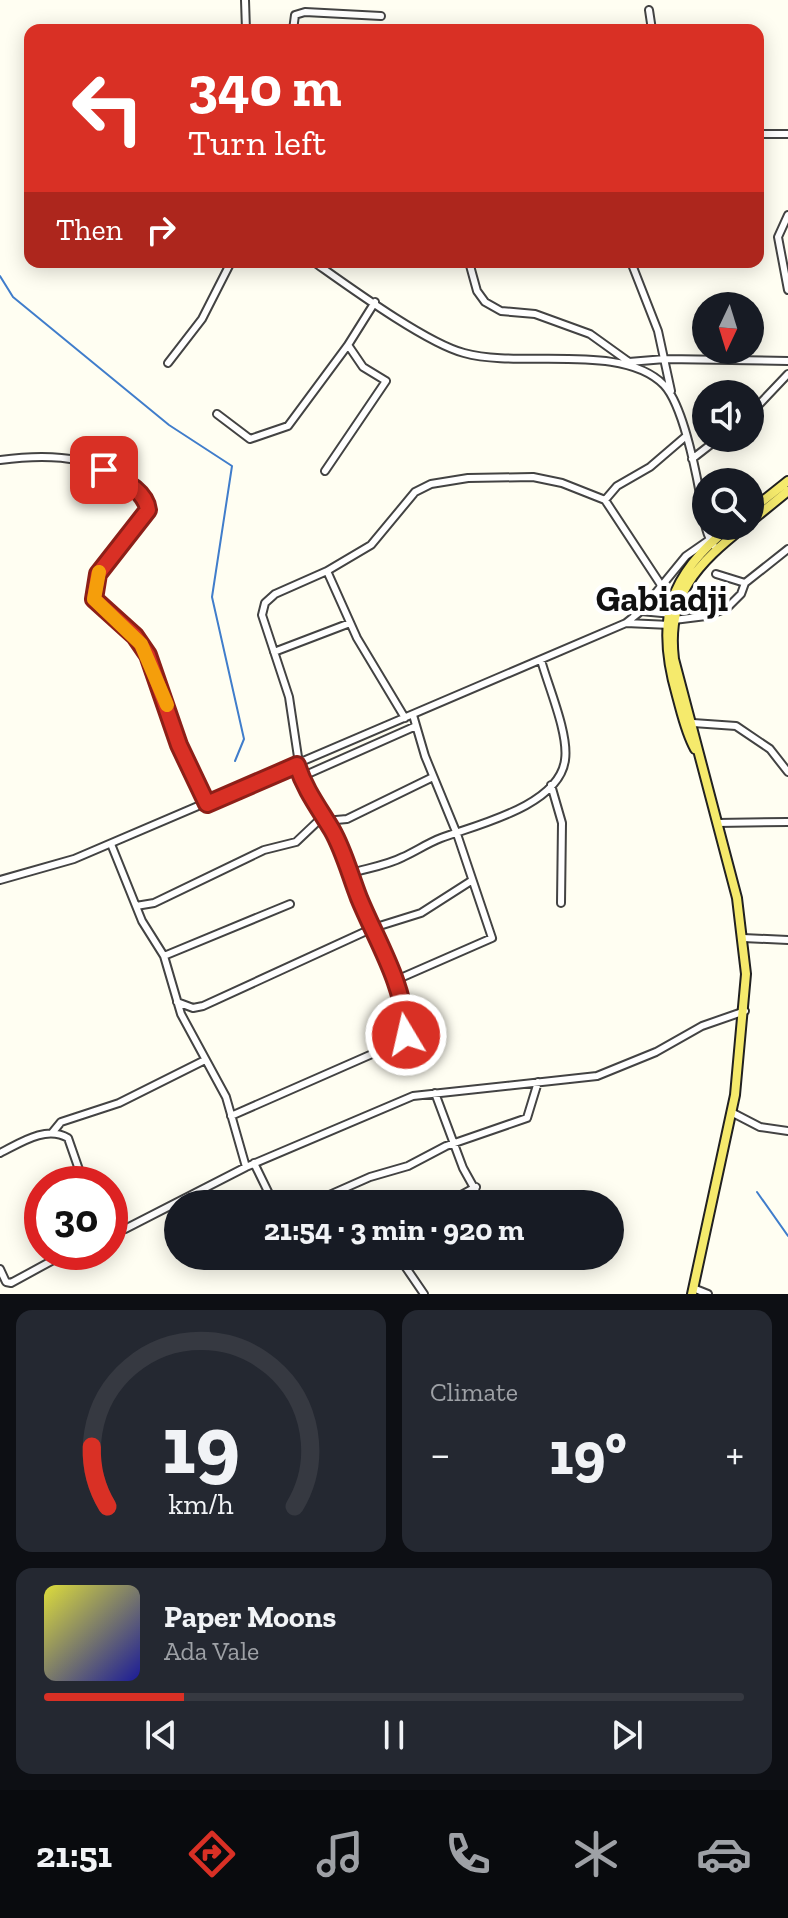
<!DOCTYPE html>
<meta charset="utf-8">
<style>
body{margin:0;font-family:"Zilla Slab",serif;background:#242831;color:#f1f3f6;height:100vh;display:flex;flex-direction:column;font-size:30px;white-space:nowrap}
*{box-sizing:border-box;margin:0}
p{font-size:26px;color:#9ea1a6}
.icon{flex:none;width:44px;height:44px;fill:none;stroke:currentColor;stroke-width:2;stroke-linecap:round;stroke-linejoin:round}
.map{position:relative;height:1294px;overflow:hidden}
.side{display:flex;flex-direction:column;gap:16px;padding:16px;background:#0d0f14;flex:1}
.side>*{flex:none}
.banner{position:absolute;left:24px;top:24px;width:740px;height:244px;border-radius:16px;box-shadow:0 4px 20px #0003;background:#d93025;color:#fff;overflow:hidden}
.needle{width:52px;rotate:184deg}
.tools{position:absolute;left:692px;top:292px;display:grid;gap:16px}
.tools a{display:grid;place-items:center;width:72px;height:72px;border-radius:50%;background:#171b24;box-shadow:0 4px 20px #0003;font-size:40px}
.speed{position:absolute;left:24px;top:1166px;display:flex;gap:16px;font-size:40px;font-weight:700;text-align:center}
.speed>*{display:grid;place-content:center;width:104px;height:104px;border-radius:50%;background:#171b24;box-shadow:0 4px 20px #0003;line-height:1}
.speed .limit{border:12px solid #d22;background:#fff;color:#111}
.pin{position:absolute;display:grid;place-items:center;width:68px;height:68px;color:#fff;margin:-34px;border-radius:16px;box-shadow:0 4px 12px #0006}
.me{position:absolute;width:88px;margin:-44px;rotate:351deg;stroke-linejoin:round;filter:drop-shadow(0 0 6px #0008)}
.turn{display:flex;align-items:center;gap:28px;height:168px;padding:0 32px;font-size:36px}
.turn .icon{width:104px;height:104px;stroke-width:2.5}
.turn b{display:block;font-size:56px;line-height:68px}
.then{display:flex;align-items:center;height:76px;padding:0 32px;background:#0003;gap:16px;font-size:30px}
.big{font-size:60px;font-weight:800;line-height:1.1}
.side .widget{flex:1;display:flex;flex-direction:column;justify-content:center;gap:12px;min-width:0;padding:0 28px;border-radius:16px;background:#242831}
.side .dial{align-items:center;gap:0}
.dial svg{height:208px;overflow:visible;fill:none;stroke:#363941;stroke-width:7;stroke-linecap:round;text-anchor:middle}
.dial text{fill:#f1f3f6;stroke:none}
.song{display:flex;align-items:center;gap:24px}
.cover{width:96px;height:96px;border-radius:12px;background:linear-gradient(135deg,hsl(60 70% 55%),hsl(240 70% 35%))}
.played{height:8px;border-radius:4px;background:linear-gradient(90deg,#d93025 20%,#363941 20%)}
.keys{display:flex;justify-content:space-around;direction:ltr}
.heat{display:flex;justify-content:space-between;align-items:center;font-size:44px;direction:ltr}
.side .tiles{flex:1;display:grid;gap:16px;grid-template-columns:1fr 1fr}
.widget:last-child{grid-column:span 2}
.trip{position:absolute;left:164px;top:1190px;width:460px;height:80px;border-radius:40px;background:#171b24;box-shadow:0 4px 20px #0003;font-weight:800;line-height:80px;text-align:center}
.dock{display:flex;height:128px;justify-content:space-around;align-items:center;background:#090b0e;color:#9ea1a6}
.dock .icon{width:56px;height:56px}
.dock .active{color:#d93025}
.dock b{font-size:36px;color:#f1f3f6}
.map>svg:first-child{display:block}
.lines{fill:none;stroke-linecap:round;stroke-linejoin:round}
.stream{stroke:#407dcb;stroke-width:2}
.minor-casing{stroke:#434343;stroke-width:10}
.major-casing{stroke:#212121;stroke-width:12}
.minor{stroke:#fff;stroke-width:6}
.major{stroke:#f5ea6c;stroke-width:8}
.route-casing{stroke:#8d1f18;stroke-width:20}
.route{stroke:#d93025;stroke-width:14}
.slow{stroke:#f59e0b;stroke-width:14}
.labels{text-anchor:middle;stroke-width:8;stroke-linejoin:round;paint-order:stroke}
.district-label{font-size:36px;font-weight:bold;fill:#101010;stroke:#fff}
</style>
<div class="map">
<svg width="788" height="1294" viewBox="0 0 788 1294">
<rect width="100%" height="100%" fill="#fffef2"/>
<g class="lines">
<path class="stream" d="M0 276 13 297 169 425 232 466 212 597 244 739 235 761
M757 1192 788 1236"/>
<defs>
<path id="minor" d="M245 0 246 30
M649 10 652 30
M293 30 295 15 305 12 381 16
M758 134H788
M788 215 778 237 788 290
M314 262C348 286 426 343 464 353 521 369 622 342 664 385 682 404 695 467 700 494 704 512 703 531 714 546
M469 262 477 291 485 302 501 311 535 314 590 334 629 362 665 359 788 361
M631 262 658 331 671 391
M168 363 202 319 231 262
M217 414 250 439 288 426 348 345
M750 414 788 374
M692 459 719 438
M0 460C54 453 107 455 146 500L148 510 98 574 93 593 100 606 135 636 148 655 179 745 207 804
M325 471 386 381 363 367 348 345 375 302
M605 500 617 486 650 467 685 437
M327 571 357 638 405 718
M716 574 745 583
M641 611 686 556 709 540
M674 620 706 616 727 608 741 594 745 583 788 549
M626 623 670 625
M274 652 350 623
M693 723 736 726 770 749 788 772
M301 777 416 726
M433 777 347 819 325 821 301 777 289 697 262 615 265 603 275 594 327 571 371 545 415 492 431 484 468 478 533 477 562 483 605 500 661 585
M551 785 562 823 561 903
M717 823 788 822
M111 844 142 921 164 956 181 1014 226 1097 246 1167
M351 873C368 868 388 865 403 857 416 851 428 843 441 838 476 825 559 806 565 760 569 734 548 686 541 660
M0 880 74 859 626 623 641 611 672 614
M136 906 154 903 264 850 296 842 316 823 325 821 347 861 373 928 203 1006 193 1008 177 1002
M743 938 788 940
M164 956 290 904
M396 980 492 938 457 834 425 756 413 715
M435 1093 463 1168 483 1204
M731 1112 760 1127 788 1131
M231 1116 404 1040C414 1009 390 979 381 952 378 943 379 936 373 928L421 913 471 881
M52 1133 61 1122 119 1103 205 1060
M0 1153C20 1143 46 1125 68 1138L84 1184
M254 1163 274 1204
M309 1204 370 1177 408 1166 446 1146 527 1118 538 1082
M445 1204 476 1187
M110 1228 125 1229 246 1167 413 1096 597 1076 656 1052 702 1026 745 1011
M398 1256 424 1294
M0 1269 6 1282 11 1283 68 1252
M693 1288 708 1294"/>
<path id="major" d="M750 511 788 481
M750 522 788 491
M695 749C686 733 682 714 677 696 655 620 668 575 731 526
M692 1294 735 1095 746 974 737 898 674 659C666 595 698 563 745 526"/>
</defs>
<use href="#minor" class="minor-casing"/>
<use href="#major" class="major-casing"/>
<use href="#minor" class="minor"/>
<use href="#major" class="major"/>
</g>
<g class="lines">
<defs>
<path id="route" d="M104 470C120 479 146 490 148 510L98 574 94 599 135 636 148 655 179 745 207 804 297 765C305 790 319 808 332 830 344 851 350 875 359 898 377 942 405 985 406 1035"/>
</defs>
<use href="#route" class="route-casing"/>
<use href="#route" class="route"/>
<path class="slow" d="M99 572 94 599 141 644 167 705"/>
</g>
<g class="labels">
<g class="district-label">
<text x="662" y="611">Gabiadji</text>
</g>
</g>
</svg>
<div class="tools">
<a><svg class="needle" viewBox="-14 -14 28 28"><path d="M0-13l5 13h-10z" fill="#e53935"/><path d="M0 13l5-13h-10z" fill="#9ea1a6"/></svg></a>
<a><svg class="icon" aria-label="sound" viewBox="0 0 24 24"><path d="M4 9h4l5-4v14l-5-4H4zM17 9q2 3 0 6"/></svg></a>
<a><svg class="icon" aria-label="search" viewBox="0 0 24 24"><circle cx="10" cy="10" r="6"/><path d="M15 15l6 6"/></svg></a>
</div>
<div class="speed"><div class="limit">30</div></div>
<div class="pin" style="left:104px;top:470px;background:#d93025"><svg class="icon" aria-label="arrive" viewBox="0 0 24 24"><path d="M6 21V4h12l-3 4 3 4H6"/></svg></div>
<svg class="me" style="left:406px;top:1035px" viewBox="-20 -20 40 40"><circle r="17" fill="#d93025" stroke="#fff" stroke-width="3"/><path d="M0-11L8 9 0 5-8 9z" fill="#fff"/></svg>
<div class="trip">21:54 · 3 min · 920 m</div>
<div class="banner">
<div class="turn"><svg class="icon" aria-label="left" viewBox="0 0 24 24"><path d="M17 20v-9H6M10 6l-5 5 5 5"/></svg><div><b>340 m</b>Turn left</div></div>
<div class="then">Then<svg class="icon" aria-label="right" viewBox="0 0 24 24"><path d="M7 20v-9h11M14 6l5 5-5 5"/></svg></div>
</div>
</div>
<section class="side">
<div class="tiles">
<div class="widget dial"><svg viewBox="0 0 100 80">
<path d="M14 69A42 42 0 1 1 86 69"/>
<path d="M14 69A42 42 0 0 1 8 46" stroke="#d93025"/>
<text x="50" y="56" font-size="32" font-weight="700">19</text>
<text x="50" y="72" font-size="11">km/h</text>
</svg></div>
<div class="widget"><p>Climate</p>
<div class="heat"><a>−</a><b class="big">19°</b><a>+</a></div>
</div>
<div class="widget">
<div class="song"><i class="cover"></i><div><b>Paper Moons</b><p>Ada Vale</p></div></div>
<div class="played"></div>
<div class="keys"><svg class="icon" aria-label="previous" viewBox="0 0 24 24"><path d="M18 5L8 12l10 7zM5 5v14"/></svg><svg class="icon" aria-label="pause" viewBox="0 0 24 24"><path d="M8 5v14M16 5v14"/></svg><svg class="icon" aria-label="next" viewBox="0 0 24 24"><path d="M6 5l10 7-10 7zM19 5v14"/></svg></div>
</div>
</div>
</section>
<nav class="dock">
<b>21:51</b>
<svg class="icon active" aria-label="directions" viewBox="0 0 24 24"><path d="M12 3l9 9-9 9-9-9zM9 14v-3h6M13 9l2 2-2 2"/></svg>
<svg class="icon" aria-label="music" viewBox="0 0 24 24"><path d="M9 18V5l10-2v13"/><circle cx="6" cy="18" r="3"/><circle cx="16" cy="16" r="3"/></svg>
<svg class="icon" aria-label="phone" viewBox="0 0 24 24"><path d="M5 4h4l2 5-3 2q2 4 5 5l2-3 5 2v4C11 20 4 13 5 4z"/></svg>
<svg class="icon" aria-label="climate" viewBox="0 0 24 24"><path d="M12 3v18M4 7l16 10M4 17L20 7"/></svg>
<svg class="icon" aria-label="car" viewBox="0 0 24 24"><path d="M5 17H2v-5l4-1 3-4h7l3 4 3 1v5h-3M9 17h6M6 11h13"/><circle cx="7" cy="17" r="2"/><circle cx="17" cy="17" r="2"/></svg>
</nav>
